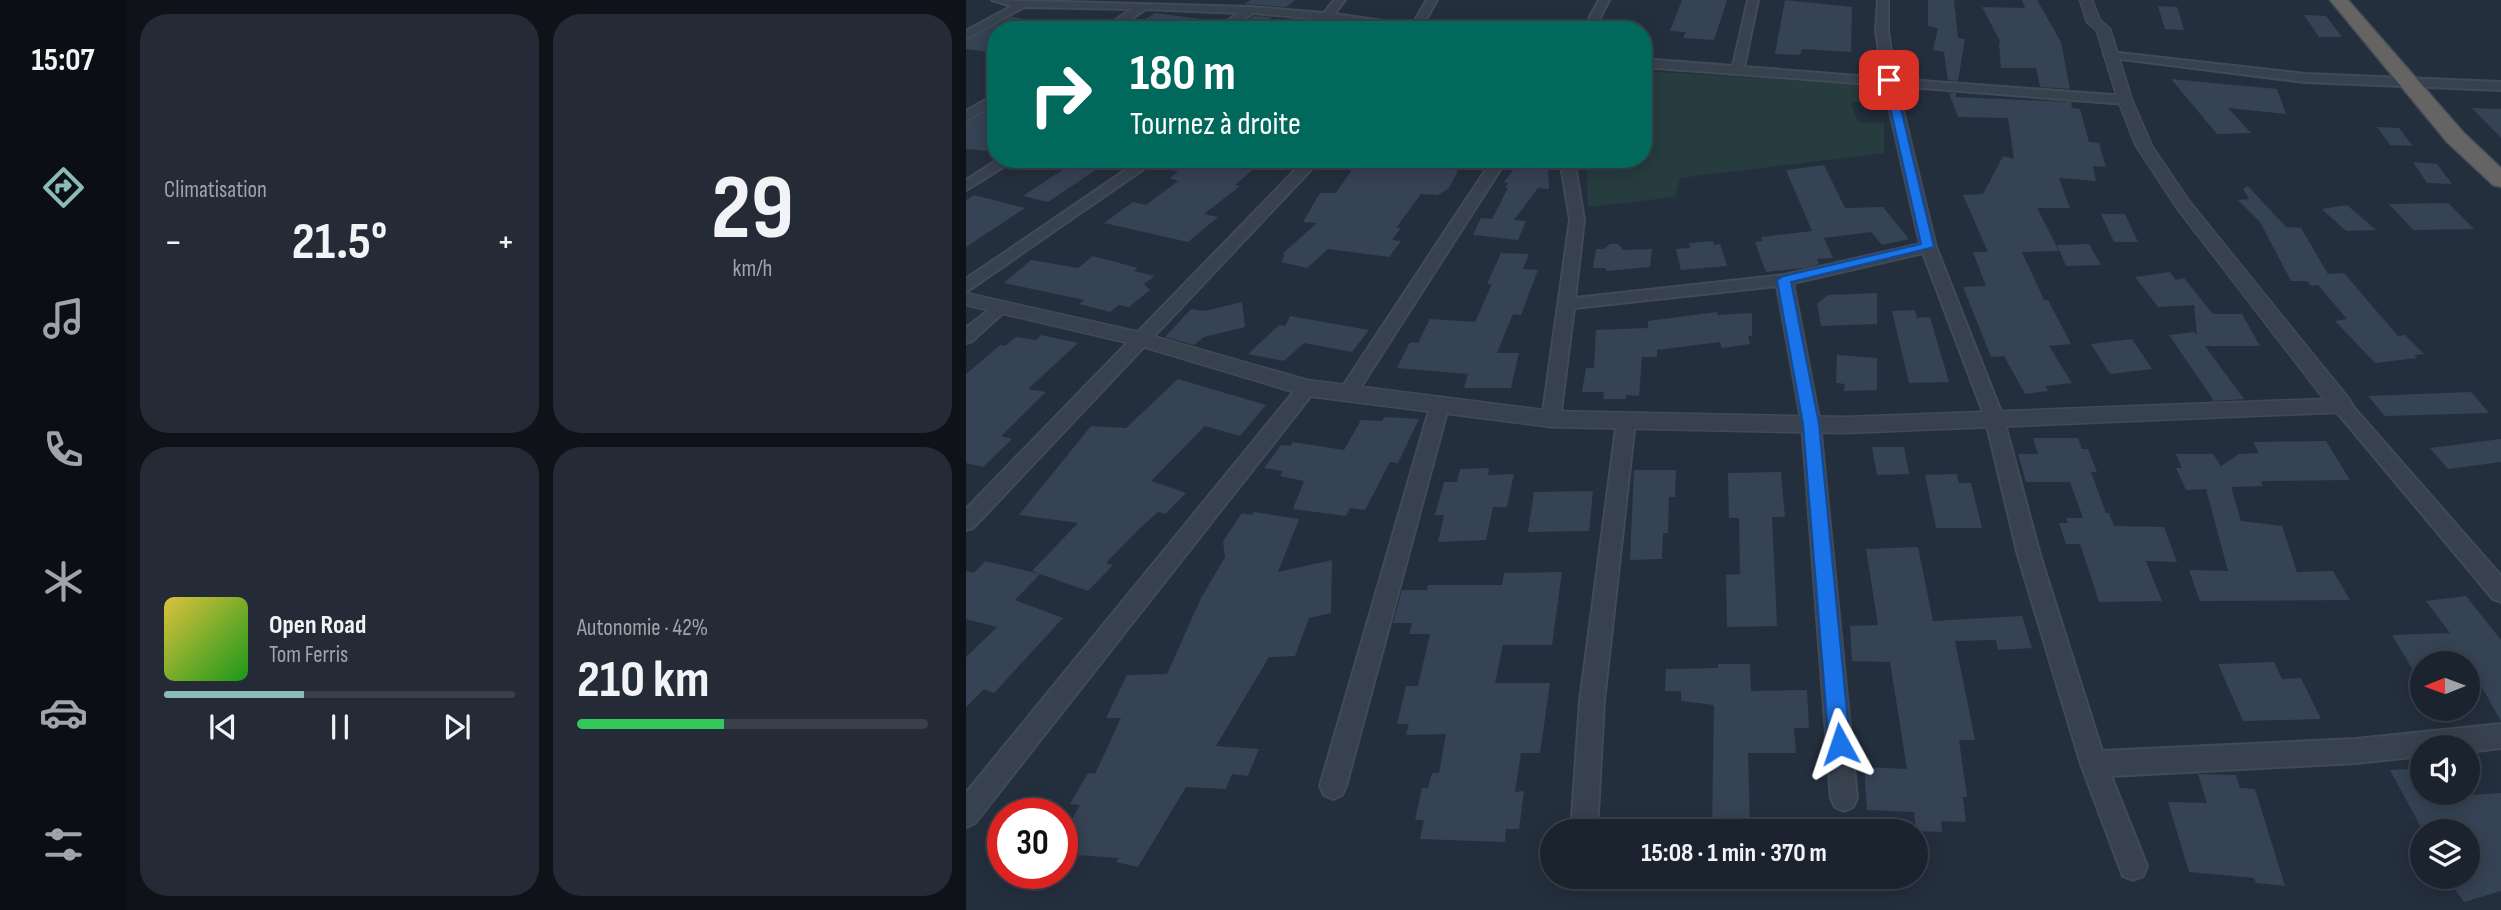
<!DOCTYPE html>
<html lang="fr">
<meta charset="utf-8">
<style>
body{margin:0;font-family:"Sofia Sans Condensed",sans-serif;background:#242b36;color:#f1f3f6;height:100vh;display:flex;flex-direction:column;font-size:26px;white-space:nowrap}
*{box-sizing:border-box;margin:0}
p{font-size:23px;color:#a0a4aa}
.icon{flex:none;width:38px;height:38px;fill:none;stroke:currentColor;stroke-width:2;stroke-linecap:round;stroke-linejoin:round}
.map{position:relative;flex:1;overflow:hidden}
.side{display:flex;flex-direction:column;gap:14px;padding:14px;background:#0f1319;width:840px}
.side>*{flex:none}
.banner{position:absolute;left:21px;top:21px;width:665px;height:147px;border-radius:28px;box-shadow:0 4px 18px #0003,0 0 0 2px #39404a;background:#00695c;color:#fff;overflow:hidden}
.needle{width:46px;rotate:269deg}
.fabs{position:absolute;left:1444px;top:651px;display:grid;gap:14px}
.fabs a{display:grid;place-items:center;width:70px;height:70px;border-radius:50%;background:#1b232e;box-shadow:0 4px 18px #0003,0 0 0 2px #39404a;font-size:35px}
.speed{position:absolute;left:21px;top:798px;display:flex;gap:14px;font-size:35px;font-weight:700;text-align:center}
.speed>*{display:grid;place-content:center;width:91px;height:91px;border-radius:50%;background:#1b232e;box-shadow:0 4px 18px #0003,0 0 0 2px #39404a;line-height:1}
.speed .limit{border:10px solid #d22;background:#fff;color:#111}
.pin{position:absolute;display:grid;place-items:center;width:60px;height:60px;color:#fff;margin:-30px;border-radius:14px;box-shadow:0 4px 10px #0006}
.me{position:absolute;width:77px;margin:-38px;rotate:355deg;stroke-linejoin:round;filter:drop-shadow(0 0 5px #0008)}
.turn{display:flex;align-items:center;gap:24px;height:147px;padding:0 28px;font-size:32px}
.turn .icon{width:91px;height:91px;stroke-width:2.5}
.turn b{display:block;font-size:49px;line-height:60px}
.big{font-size:52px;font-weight:700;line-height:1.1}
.side .tile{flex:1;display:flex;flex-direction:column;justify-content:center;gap:10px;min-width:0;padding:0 24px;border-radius:28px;background:#242b36}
.side .dial{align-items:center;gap:0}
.dial b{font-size:91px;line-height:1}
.song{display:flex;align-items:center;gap:21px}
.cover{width:84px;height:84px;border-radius:10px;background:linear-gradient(135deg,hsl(50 70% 55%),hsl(120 70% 35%))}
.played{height:7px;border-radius:4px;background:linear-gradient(90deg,#8bbbb9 40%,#39404a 40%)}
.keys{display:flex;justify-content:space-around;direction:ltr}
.heat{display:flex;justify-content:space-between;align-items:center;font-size:38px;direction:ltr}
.charge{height:10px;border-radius:5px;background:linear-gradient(90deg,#34c759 42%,#39404a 0)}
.side .tiles{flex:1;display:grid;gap:14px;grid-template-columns:repeat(2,1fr)}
.trip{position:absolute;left:574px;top:819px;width:388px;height:70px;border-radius:35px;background:#1b232e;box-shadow:0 4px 18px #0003,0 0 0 2px #39404a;font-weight:700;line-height:70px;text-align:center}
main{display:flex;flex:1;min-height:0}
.tab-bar{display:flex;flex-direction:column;width:126px;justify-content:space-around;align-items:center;background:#0b0e12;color:#a0a4aa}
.tab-bar .icon{width:49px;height:49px}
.tab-bar .current{color:#8bbbb9}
.tab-bar b{font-size:32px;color:#f1f3f6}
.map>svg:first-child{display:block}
.green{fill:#263c3f}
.building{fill:#364354}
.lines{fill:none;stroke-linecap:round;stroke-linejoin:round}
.minor-casing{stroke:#414a57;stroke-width:4}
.tertiary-casing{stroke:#414a57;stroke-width:3}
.trunk-casing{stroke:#434c59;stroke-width:3}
.minor{fill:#38414e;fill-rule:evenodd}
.tertiary{fill:#38414e;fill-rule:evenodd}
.trunk{fill:#656462;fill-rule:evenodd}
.route{fill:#1a73e8;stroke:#114b97;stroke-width:2}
</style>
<main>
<nav class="tab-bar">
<b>15:07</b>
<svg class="icon current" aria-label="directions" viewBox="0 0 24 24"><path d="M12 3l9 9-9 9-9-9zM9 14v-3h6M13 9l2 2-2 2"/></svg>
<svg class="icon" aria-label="music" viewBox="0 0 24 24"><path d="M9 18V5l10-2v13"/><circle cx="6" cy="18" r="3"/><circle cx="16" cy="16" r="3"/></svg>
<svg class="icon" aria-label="phone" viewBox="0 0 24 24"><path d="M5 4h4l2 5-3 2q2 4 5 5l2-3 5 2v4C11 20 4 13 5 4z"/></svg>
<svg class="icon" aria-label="climate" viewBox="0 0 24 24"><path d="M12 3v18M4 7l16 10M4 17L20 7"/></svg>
<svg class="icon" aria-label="car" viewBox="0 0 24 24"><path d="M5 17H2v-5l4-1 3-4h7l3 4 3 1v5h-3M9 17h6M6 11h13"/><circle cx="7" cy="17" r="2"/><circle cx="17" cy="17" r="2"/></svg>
<svg class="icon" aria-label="filters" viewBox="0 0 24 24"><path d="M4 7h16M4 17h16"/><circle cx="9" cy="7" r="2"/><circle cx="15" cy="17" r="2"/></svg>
</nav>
<section class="side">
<div class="tiles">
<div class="tile"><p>Climatisation</p>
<div class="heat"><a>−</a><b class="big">21.5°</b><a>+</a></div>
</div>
<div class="tile dial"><b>29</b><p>km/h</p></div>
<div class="tile">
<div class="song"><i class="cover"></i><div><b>Open Road</b><p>Tom Ferris</p></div></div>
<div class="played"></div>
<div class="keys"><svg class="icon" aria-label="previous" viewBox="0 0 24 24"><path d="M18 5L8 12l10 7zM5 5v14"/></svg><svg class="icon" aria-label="pause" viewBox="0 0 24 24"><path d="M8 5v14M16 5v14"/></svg><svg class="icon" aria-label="next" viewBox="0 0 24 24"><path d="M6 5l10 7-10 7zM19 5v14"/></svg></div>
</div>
<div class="tile"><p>Autonomie · 42%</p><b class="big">210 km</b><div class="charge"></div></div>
</div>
</section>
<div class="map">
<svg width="1535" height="910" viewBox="0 0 1535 910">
<rect width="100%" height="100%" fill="#242f3e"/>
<path class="green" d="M677 71 903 85 902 100 885 103 892 122 918 123V153L714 178 709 197 622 207 620 159H677Z"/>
<path class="building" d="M285 0H329L320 7 278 4Z
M716 0H761L748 40 717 38 720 32 704 31Z
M819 0 886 7 885 52 836 49 834 55 809 54Z
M962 0H988L992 38 999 39 992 81 982 80 978 52 967 50 972 28 962 26Z
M1056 0H1071L1095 42 1104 89 1074 87 1070 68H1035L1033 43H1035L1016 7 1059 8Z
M1192 6 1211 7 1218 30 1199 29Z
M189 13 235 19 234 30H162Z
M1338 15 1360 16 1376 37H1353Z
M288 16 306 17 290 30H266Z
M45 17 65 20 49 30H30V53L0 49V41Z
M1205 79 1311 89 1320 114 1262 108 1285 133 1251 134Z
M983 93H990V97L1105 102 1106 108 1114 109 1123 142 1133 143 1140 167 1127 166 1130 181 1093 178 1104 208H1071L1093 251 1056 252 1078 300H1082L1105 344 1083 346 1106 383 1080 386 1082 391 1059 394 1038 356 1025 357 997 287 1020 286 1007 252H1022L997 195 1017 194 1037 156 1048 159 1042 118 992 117Z
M30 107V145L23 151 0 149V123Z
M1506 108 1535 109V138Z
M1411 127 1433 128 1447 146 1424 145Z
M113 159H146L82 202 57 196Z
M228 159H300L269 185 274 186 238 214 252 217 222 242 138 223 167 202 180 205 212 181 203 178 212 172 208 171Z
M393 159H498L483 188 472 195 455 194 430 228H435L426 240 435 241 423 257 362 249 341 268 315 262 319 254H316L351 223 337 222 354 193H370Z
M560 159H577L575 169 582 170 583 189 572 188 548 220 560 221 552 240 507 235 515 218 526 219 542 188H539L542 183 538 182 550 166 559 167Z
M1447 162 1471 164 1486 184 1461 183Z
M858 165 879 208 917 207 943 239 916 245 905 232 858 238 867 258 851 259 853 264 839 268 800 272 789 242 797 241 795 237 846 231 820 170Z
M1282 186 1320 227 1335 228 1362 274 1378 273 1432 336 1439 335 1458 354 1448 355 1451 358 1409 363 1369 321 1381 319 1352 285 1345 286 1341 281H1325L1294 222 1272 200 1283 199 1277 189Z
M8 195 59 208 0 247V200Z
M1482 203 1508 229 1447 230 1423 204Z
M1381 205 1410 230 1380 231 1356 209Z
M1135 214H1159L1172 242H1148Z
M747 241 748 245 754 244 761 266 715 270 710 249 724 248 723 243Z
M644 244H652L657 250 686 249 684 267 640 271V268H627L630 249H638Z
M1123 244 1135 265 1100 266 1091 245Z
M535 253 563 254 557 269 572 270 555 315 547 314 531 353H553L545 388H498L502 374 431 368 444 342 452 343 464 319 509 322 526 284H521Z
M127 256 172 268 168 271 189 276 178 284 184 290 163 307 153 305 144 312 113 304 118 300 38 283 65 260 112 268Z
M1204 272 1210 280 1218 278 1247 314H1276L1294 346H1239L1278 399 1248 401 1203 335 1228 332 1231 335 1228 305 1192 307 1169 277Z
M911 293V324L855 326 851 304 862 295Z
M276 302 279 327 238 337 228 345 199 337 225 309 239 311Z
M949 310 951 318 964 317 983 382 943 383 926 311Z
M751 312 752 315 786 313V336H782L784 344 756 348 754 342 691 350V357H676L673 396 660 395V399H637L638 392H616L620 368H628L630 330 682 328V321Z
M324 316 403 330 386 352 338 343 318 361 282 354 313 325 319 326Z
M75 335 112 343 62 389 80 392 35 436 46 439 17 467 0 463V374L34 345 39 346 50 337 70 340Z
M1166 339 1186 369 1144 374 1125 344Z
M871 355 911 358V390L878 391 879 384 870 383Z
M212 379 300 405 274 436 239 426 185 481 220 493 199 514 192 512 173 529 140 563 147 565 122 591 74 574 49 600 97 618 28 693 18 689 0 707V657L31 627 0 619V571L8 573 19 561 74 574 66 571 112 523 53 515 125 426 160 428Z
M1505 392 1523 413 1419 416 1402 396Z
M418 417 453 419 432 463 424 462 399 510 384 508 380 516 327 509 338 481 314 476 317 471 298 468 315 445 324 446 327 442 378 450 395 420 416 421Z
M1067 438H1112L1116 449H1122L1131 472H1125L1140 513H1143L1148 526 1198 527 1211 562 1180 561 1196 601 1133 602 1114 544H1100L1093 523H1102L1100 518H1117L1104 482H1060L1052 454H1072Z
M1535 439V462L1482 469 1464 448Z
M1360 441 1384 480 1295 481 1297 486 1265 487 1275 521 1316 526 1331 572 1367 571 1384 600 1234 601 1223 570 1262 571 1240 489 1220 490 1210 468H1216L1210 454H1247L1255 466 1273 454 1293 453 1287 442Z
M906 447H938L943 474 911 475Z
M523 468 522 475 548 474 541 507H527L520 540 472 542 478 515H469L478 482H491L494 469Z
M668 470H710L709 497H703L702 533H697L696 559 664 560Z
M815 472 819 517H806L811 626 761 627 760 575 774 574 773 518H763L762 473Z
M991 474 993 483H1005L1016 528H970L959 475Z
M627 491 623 531 562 532 568 492Z
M288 512 333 519 312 572 366 560 365 613 343 618 329 656 303 657 250 746 293 749 282 776 266 774 260 789 220 787 172 867 150 862 153 858 96 854V837L114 805 104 804 122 773 129 774 155 718H140L161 675 201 674 235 598 259 557 257 541 276 513 286 515Z
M952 547 967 621 1056 616 1066 648 1032 650 1030 640 989 641 1009 740H993L1001 797H997L1000 822 975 821 976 832 950 831 948 812 901 810 898 767 941 769 924 662 886 661 884 626 912 625 900 549Z
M596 572 586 645H537L529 683H584L574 753H555L549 792 558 791 553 829H540L539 842 454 839 458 820H449L456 788H462L466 773H473L480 734 440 735 443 724H431L440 686H452L464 634H443L446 623H427L436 590H461L462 585H536L538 573Z
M1500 596 1535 640V721L1502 663H1456V685L1426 635 1484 633 1460 601Z
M1308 662 1316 679 1335 678 1355 719 1277 721 1252 664Z
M752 664H784L785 691 841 690 843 728H828L830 753H782L784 826 746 827 748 705 715 701V691H699L700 669 752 668Z
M1445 769 1461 798 1535 793V891L1498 902 1480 877H1502V831H1457L1424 770Z
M1232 774 1270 775 1274 788 1289 789 1319 886 1290 883 1288 878 1223 872 1202 802 1241 803Z"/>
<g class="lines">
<defs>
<path id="minor" d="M26 0 285 7 358 13 368 0H379L368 14 446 25 461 0H471L456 27 462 30H432L364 20 356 30H345L353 19 287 13 261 30H248L273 13 180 9 148 30H135L166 9 58 7 0 39V31L46 6Z
M633 0H643L628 30H617Z
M782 0H792L778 67 917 78 910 31 912 0H922V31L929 79 1159 96 1165 100 1159 104 931 86 970 247 1037 417 1074 555 1136 751 1390 739 1535 724V748L1502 752V747H1456V756L1390 763 1145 776 1181 866 1177 876 1167 880 1157 876 1115 764 1052 555 1019 417 957 253 827 283 854 424 891 798 887 807 878 811 869 807 865 798 836 424 811 286 608 308 594 419 585 426 576 419 604 220 594 159H608L618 220 609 298 818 275 954 244 918 85 677 67V59L767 66Z
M1144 52 1339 74 1535 82V90L1339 82 1140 57 1138 55Z
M30 94V104L0 121V111Z
M33 159H50L0 190V180Z
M176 159H192L0 292V279Z
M340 159H355L7 528 0 530V509Z
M527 159H541L387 399H375L372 394 375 389Z
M33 302 41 307 39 311 6 341 0 343V328Z
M341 382 347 383 350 388 347 393 9 823 0 827V793L335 383Z
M474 397 483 404 380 786 376 795 367 799 358 795 354 786 465 404Z
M1376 399 1382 401 1535 576V602L1527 599 1370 411 1367 406Z
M660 414 669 421 638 701 631 830 605 831 614 701 651 421Z"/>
<path id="tertiary" d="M1114 0H1126L1134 20 1144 29 1166 100 1186 146 1223 201 1384 400 1387 406 1384 412 879 433 585 427 341 396 171 345 0 305V293L173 332 341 380 585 411 879 417 1358 399 1211 208 1170 146 1152 100 1131 31 1121 22Z"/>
<path id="trunk" d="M1364 0H1382L1497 132 1535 168V187L1527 185 1481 142Z"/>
</defs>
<use href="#minor" class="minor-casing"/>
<use href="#tertiary" class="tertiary-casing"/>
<use href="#trunk" class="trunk-casing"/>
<use href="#minor" class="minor"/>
<use href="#tertiary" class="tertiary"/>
<use href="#trunk" class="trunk"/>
</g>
<path class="route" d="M923 77 928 80 968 247 825 282 853 424 884 744 881 751 874 754 866 751 863 744 837 424 811 280 818 276 955 244 918 80Z"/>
</svg>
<div class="fabs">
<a><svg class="needle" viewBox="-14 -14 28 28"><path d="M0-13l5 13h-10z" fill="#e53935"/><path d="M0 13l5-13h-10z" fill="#a0a4aa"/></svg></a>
<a><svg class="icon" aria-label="sound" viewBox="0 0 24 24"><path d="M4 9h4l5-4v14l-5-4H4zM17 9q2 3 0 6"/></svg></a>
<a><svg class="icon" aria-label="layers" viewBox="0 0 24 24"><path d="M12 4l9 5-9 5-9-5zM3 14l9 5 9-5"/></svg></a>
</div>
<div class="speed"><div class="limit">30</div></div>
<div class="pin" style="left:923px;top:80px;background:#d93025"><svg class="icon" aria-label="arrive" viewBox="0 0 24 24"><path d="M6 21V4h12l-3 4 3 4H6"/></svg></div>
<svg class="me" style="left:874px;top:744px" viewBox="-20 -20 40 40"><path d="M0-17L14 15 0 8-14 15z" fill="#1a73e8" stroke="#fff" stroke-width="4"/></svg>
<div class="trip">15:08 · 1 min · 370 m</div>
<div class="banner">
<div class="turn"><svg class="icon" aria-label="right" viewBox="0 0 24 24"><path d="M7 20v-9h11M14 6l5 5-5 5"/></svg><div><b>180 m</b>Tournez à droite</div></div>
</div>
</div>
</main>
